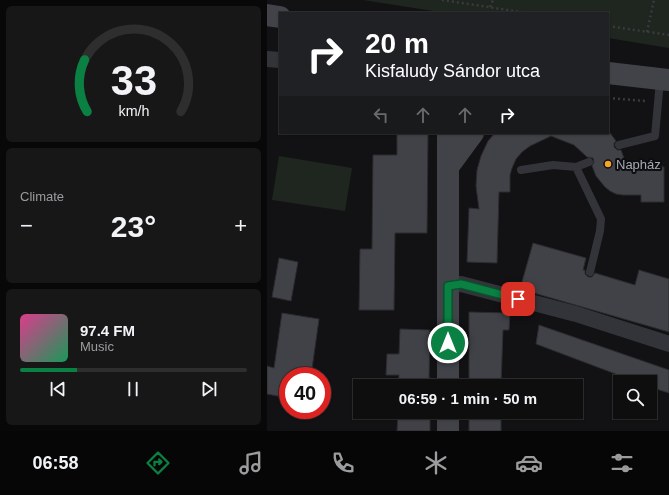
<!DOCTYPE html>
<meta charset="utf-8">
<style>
body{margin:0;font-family:Arial,sans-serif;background:#171718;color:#f1f3f6;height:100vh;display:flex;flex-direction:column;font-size:15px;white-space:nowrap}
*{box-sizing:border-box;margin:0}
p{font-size:13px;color:#9b9c9e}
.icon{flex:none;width:22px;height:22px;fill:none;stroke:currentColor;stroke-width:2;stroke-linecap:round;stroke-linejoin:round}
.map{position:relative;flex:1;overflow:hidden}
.sheet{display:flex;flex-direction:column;gap:6px;padding:6px;background:#080808;width:267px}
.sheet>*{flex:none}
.banner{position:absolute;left:12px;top:12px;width:330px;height:122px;border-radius:0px;box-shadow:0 1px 3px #0004,0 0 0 1px #2e2e2f;background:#202124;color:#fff;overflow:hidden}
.controls{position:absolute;left:346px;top:375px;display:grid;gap:8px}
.controls a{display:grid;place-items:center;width:44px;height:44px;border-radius:0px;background:#0e0e0f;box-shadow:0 1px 3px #0004,0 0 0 1px #2e2e2f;font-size:20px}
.speed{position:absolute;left:12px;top:367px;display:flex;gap:8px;font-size:20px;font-weight:700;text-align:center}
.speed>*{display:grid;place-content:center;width:52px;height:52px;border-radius:50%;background:#0e0e0f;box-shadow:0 1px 3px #0004,0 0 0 1px #2e2e2f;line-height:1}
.speed .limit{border:6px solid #d22;background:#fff;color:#111}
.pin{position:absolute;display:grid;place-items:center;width:34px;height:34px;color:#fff;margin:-17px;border-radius:8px;box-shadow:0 2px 6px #0006}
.me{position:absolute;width:44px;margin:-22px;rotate:0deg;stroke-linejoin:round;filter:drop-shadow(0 0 3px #0008)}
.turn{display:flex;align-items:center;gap:14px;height:84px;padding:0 20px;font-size:18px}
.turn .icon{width:52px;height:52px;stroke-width:2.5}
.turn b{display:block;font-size:28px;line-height:34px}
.lanes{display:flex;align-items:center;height:38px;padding:0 20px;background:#0003;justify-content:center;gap:20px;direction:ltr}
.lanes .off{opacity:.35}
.big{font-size:30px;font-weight:800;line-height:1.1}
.sheet .card{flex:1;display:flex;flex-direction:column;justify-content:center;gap:6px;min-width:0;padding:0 14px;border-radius:6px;background:#171718}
.sheet .dial{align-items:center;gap:0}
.dial svg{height:104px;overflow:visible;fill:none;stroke:#2e2e2f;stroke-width:7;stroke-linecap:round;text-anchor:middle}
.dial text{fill:#f1f3f6;stroke:none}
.song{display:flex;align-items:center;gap:12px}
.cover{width:48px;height:48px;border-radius:6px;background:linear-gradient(135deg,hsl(330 70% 55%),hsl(150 70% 35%))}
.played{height:4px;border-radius:2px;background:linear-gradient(90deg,#0b8043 25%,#2e2e2f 25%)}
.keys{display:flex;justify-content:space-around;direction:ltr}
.heat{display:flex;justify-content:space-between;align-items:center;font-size:22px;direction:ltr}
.trip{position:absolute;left:86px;top:379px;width:230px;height:40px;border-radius:0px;background:#0e0e0f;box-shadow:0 1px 3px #0004,0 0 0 1px #2e2e2f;font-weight:800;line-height:40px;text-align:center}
.dock{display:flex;height:64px;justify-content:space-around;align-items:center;background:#060606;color:#9b9c9e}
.dock .icon{width:28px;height:28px}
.dock .active{color:#0b8043}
.dock b{font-size:18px;color:#f1f3f6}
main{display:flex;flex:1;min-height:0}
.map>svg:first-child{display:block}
.green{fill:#1e261f}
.building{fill:#414247;stroke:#2c2c30}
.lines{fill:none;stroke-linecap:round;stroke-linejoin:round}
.path{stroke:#393b40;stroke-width:2.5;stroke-dasharray:2 3;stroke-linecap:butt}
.lane{stroke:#333439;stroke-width:8}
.street{stroke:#333439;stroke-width:16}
.secondary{stroke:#414349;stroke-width:22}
.route-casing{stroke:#07532c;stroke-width:10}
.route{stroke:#0b8043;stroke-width:7}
.poi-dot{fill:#f5a329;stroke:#0d0d0f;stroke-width:1.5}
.labels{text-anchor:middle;stroke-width:4;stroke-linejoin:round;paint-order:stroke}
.poi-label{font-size:13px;fill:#a3a9b4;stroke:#0d0d0f;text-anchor:start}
</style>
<main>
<section class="sheet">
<div class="card dial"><svg viewBox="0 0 100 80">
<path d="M14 69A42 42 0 1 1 86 69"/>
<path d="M14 69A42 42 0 0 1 12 29" stroke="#0b8043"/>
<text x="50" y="56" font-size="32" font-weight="700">33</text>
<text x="50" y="72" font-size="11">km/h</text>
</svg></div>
<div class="card"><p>Climate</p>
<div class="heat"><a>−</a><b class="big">23°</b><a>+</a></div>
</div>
<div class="card">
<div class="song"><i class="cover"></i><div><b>97.4 FM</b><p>Music</p></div></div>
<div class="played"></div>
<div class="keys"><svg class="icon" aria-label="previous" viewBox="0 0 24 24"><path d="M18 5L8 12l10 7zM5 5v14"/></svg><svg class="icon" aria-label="pause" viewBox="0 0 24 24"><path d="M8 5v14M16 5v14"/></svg><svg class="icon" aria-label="next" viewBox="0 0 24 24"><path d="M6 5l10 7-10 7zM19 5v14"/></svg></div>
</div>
</section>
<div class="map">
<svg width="402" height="431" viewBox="0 0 402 431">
<rect width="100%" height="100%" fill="#121214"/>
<path class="green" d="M96 0H402V48L341 38V13H179Z
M12 156 85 168 78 211 5 200Z"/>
<path class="building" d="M130 133H161L160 233H128L127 310H92L93 249H105L106 155H130Z
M228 133H343L349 141 347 143V147L350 150H354L360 167H397V202H374V195H356L349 194 343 191 338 187 329 176 325 166 327 162 326 158 320 157 307 145 284 136 263 146 255 152 249 159 245 168 243 175V192H232L230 263 200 262 202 208 212 209 209 186 210 170 214 156 221 141Z
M266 243 319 258 316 270H318V274L321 277H325L328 273 368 285 372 270 402 279V332L253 289Z
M12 258 31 262 24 301 5 297Z
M202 312 243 313 242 330H236L234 386H202Z
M15 313 52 319 44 376H21V398L0 394V366L7 368Z
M272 325 402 370V393L383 387V382H370L269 344Z
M133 329 163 330 162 378H164V386H131L132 375H119L120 354H132Z
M131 412H163V431H130Z
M202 412H234V431H202Z"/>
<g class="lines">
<path class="path" d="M175 0 260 13
M223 7 226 0
M341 26 402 35
M380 32 387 0
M341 98 378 101"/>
<path class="lane" d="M352 145 388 136 393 81
M309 167 334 219 333 231 323 272
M254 170 286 165 309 167 322 162"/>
<path class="street" d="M0 59 13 60
M181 285 194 284 309 314 402 344"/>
<path class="secondary" d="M0 15 13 17
M341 73 402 80
M181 167 206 133
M181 386V133
M181 431V412"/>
</g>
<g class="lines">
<defs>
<path id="route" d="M181 343V286L194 284 251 299"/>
</defs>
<use href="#route" class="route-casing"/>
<use href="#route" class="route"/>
</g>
<circle class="poi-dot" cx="341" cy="164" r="4"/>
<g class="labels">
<g class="poi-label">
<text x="349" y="169">Napház</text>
</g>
</g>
</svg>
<div class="controls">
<a><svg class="icon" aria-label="search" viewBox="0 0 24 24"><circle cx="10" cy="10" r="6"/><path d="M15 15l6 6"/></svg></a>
</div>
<div class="speed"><div class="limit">40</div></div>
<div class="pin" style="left:251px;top:299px;background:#d93025"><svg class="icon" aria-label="arrive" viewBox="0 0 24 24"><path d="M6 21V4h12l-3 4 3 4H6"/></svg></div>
<svg class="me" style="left:181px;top:343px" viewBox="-20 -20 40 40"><circle r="17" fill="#0b8043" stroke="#fff" stroke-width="3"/><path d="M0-11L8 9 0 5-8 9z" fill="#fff"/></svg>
<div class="trip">06:59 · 1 min · 50 m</div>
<div class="banner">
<div class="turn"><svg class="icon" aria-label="right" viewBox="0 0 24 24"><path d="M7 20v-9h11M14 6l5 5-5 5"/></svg><div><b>20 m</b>Kisfaludy Sándor utca</div></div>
<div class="lanes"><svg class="icon off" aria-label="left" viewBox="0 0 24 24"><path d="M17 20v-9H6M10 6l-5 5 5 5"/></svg><svg class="icon off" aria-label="ahead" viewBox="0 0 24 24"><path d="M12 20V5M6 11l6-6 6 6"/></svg><svg class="icon off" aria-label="ahead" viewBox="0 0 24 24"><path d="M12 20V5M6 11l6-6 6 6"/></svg><svg class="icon" aria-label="right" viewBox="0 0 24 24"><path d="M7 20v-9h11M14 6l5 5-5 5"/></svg></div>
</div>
</div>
</main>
<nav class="dock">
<b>06:58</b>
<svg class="icon active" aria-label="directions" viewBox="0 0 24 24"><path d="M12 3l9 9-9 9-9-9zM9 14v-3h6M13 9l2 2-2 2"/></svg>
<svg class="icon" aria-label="music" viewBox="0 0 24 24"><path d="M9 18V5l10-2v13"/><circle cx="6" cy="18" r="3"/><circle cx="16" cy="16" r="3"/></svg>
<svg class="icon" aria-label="phone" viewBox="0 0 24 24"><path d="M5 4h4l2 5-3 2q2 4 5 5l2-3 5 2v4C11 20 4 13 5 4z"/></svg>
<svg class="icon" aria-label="climate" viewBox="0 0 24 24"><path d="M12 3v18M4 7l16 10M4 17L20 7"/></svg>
<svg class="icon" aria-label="car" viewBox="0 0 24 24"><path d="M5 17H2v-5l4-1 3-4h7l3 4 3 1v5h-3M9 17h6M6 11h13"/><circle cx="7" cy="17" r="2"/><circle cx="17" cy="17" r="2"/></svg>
<svg class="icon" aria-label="filters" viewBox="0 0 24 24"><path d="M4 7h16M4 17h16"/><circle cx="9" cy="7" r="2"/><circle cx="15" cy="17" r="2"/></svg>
</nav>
